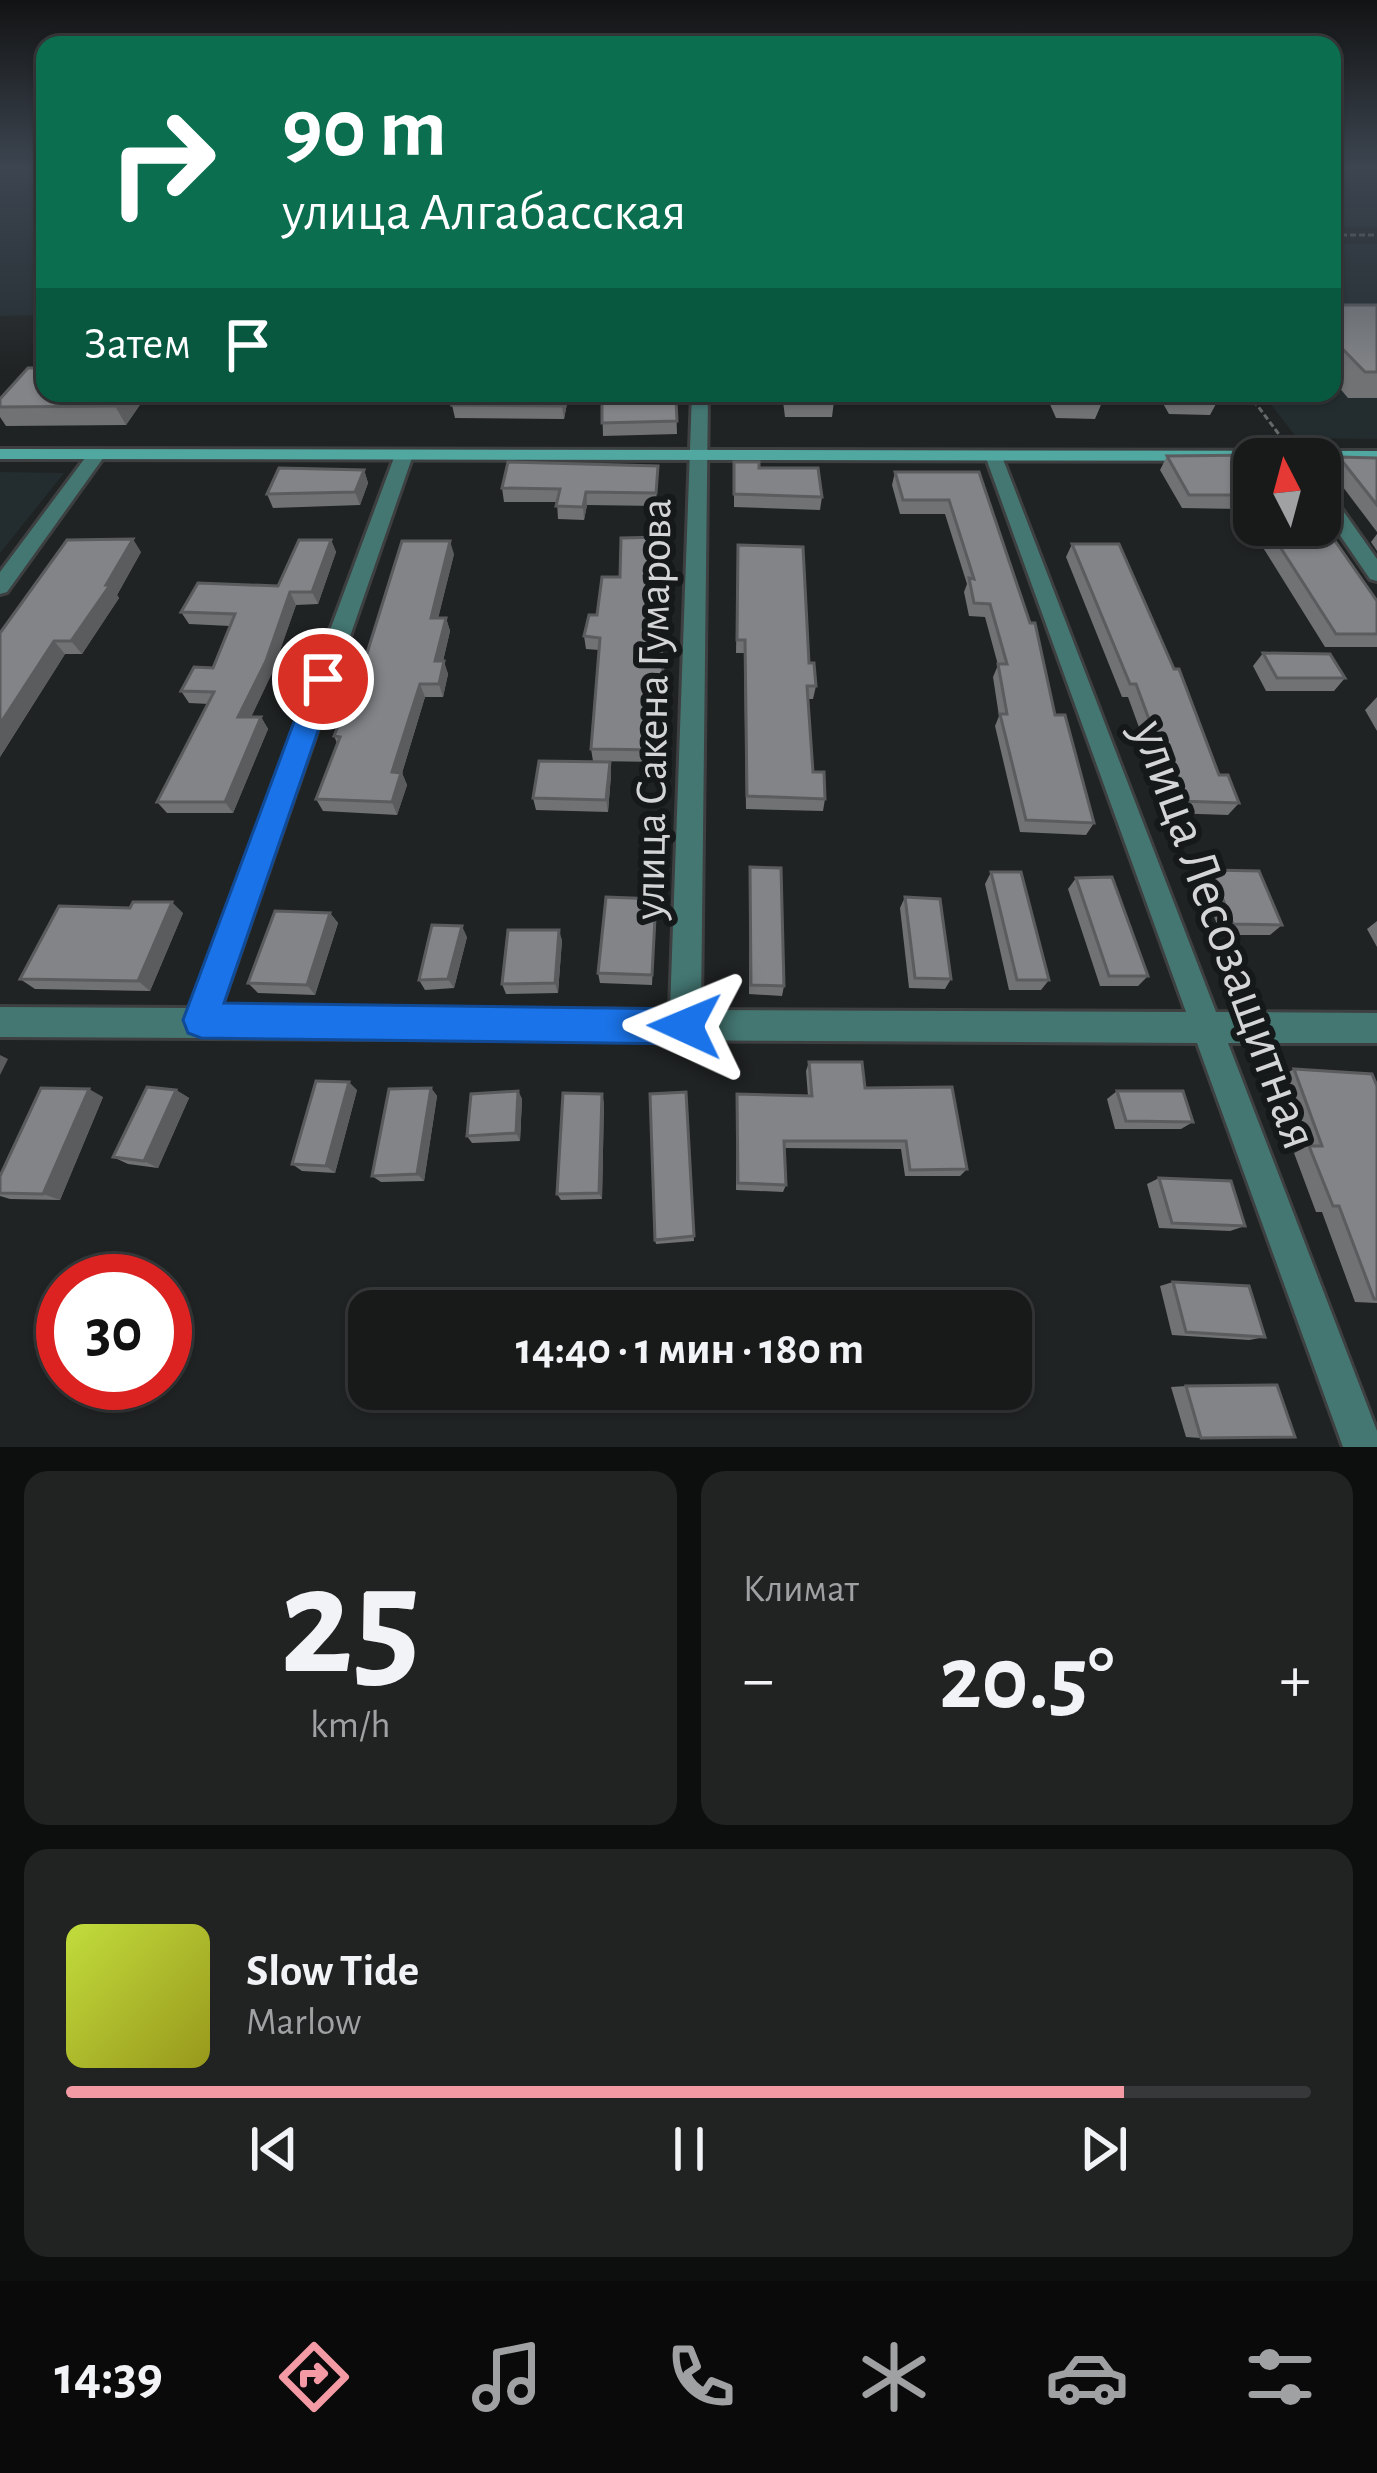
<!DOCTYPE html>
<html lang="ru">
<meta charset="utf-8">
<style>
body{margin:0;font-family:"Alegreya Sans",sans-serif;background:#212323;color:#f1f3f6;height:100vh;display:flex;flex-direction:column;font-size:45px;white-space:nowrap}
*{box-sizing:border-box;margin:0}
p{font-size:39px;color:#9fa1a2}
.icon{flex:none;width:66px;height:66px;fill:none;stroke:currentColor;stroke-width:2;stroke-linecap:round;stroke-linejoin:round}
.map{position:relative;height:1447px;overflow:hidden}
.panel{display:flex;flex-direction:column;gap:24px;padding:24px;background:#0d0e0e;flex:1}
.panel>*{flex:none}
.guide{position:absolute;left:36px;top:36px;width:1305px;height:366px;border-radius:24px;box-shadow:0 3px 9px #0004,0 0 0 3px #363839;background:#0b6e4f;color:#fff;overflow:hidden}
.needle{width:78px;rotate:354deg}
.controls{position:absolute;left:1233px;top:438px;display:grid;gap:24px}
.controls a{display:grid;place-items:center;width:108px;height:108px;border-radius:24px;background:#181a1a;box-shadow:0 3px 9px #0004,0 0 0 3px #363839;font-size:60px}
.speed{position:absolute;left:36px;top:1254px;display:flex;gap:24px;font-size:60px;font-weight:700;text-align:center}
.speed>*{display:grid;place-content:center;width:156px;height:156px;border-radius:50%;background:#181a1a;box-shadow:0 3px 9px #0004,0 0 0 3px #363839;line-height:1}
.speed .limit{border:18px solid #d22;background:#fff;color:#111}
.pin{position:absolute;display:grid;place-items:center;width:102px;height:102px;color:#fff;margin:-51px;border:6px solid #fff;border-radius:50%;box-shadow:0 3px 12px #0007}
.me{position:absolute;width:132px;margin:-66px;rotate:271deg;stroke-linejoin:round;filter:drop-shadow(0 0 9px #0008)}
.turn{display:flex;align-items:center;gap:42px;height:252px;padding:0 48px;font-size:54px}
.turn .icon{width:156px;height:156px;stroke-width:2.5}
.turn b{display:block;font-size:84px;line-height:102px}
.then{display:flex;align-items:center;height:114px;padding:0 48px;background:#0003;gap:24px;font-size:45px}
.big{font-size:90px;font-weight:600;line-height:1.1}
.panel .widget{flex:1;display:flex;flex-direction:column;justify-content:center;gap:18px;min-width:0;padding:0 42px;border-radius:24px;background:#212323}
.panel .dial{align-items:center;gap:0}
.dial b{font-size:156px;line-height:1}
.song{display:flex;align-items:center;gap:36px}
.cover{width:144px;height:144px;border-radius:18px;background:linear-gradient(135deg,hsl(70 70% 55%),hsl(60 70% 35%))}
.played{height:12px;border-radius:6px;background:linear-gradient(90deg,#f49aa5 85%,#363839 85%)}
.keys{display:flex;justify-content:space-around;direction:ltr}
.heat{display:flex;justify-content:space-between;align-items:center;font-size:66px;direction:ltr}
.panel .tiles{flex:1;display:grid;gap:24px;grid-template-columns:1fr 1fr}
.widget:last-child{grid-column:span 2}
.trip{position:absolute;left:348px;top:1290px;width:684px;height:120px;border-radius:24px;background:#181a1a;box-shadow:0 3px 9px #0004,0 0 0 3px #363839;font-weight:600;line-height:120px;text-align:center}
.tab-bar{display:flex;height:192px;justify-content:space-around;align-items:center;background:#0a0a0a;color:#9fa1a2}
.tab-bar .icon{width:84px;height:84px}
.tab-bar .on{color:#f49aa5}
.tab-bar b{font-size:54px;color:#f1f3f6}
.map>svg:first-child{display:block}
.built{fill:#232d30}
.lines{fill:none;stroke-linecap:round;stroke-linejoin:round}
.street-casing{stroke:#3d3f40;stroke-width:6}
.secondary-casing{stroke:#3d3f40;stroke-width:6}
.path{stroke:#676a6a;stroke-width:3;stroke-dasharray:6 3;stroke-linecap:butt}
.street{fill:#447772;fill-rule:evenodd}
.secondary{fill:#51a8a1;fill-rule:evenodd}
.wall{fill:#707274}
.shaded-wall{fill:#5b5c5e}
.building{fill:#828487;stroke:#5b5c5e;stroke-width:3}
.route{fill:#1a73e8;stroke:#114b97;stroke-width:3}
.labels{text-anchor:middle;stroke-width:12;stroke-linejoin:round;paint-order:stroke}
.street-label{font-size:45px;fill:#d3d5d6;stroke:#16191a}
.near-street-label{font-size:54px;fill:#d3d5d6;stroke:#16191a}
</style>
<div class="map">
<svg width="1377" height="1447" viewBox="0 0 1377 1447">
<rect width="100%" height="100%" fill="#202323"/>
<path class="built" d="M0 169H45V315L0 316Z
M1332 169H1377V227L1332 226Z
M1332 244H1377V439L1297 438 1262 393H1332Z
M0 472 64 473 0 553Z"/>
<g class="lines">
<defs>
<path id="street" d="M692 393H708L701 1010 1186 1012 986 458 989 454H1001L1216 1012 1377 1013V1043H1228L1377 1431V1447H1343L1197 1043 0 1037V1007L190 1008 395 455 404 450 413 455 221 1008 670 1010Z
M97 449 106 454 7 592 0 594V572L91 450Z
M1320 486 1327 488 1377 559V581L1370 579 1320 506Z"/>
<path id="secondary" d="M0 449 1377 451V461L0 459Z"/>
</defs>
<use href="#street" class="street-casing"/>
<use href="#secondary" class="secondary-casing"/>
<path class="path" d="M1332 235H1377
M1248 393 1281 437"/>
<use href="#street" class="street"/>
<use href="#secondary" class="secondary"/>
</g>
<path class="wall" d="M1332 305H1377V398H1348L1332 379Z
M45 393H148L126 425 6 426 0 417V399Z
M569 393 564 419 455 418 452 405Z
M782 393H835L832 417H785Z
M1045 393H1100L1103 400 1095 419 1056 418Z
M1157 393H1222L1210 415 1169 414Z
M676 400 677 434 603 436 602 402Z
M1167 456 1254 459V525H1306L1377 601V647H1325L1239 509 1182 508 1160 470Z
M1339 457 1377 458V532L1330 470Z
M734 462 759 468 822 497 820 510 734 507Z
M658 466 656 506 587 505 584 520 558 519 557 502H504L502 488Z
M364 470 368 483 360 505 273 508 267 494Z
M895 472H979L1055 715 1094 823 1086 835 1020 832 995 726 999 716 993 677 998 665 985 617 969 616 964 592 967 584 945 514H900L892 485Z
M1377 534V551L1371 542Z
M331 540 336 552 318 604 296 605 272 673 251 717H261L268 729 233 813H167L157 802 209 704 189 703 181 691 213 668 230 626 189 624 181 612 278 586Z
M1072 544 1219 775 1239 803 1228 815 1170 813 1128 697H1122L1066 557Z
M738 545 809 663 816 686 813 699H808L813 772 825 799 823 811 746 809 744 653H736Z
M664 550 661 620H666V634L661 664V762L593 761 591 749 599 650 586 649 584 636 620 577Z
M141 552 117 595 119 598 82 654H65L0 757V633Z
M454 554 438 618H446L450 631 443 661 448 674 443 697H425L402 773 407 785 397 815 323 811 316 799 337 743 334 736Z
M1263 653 1345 678 1334 691H1266L1253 666Z
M1377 697V731L1365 710Z
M610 762 611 775 608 812 536 810 533 798Z
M750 867 784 986 782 996 749 994Z
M1211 870 1282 925 1270 935H1221L1201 882Z
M991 872 1049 980 1041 990H1009L985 884Z
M1076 878 1148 976 1138 986H1100L1068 889Z
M905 897 951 979 945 989 909 988 900 908Z
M656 899 652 985 600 983 598 973Z
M183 913 150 991 35 989 20 979Z
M330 913 338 923 315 995 258 993 248 983Z
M1377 921V947L1367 929Z
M467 937 454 988 425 990 419 980Z
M562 940 558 993 506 994 502 984Z
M809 1062 865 1088 967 1169 960 1176H905L901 1149 784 1148 786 1185 783 1192 736 1190 737 1094 808 1096 806 1071Z
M1294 1069 1377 1086V1303L1355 1302 1322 1212H1316L1294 1153 1304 1148 1280 1077Z
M431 1088 437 1096 424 1181 381 1182 372 1176Z
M176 1090 189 1098 158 1168 128 1164 113 1157Z
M357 1090 335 1173 302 1171 292 1164Z
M518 1091 522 1099 520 1141 472 1143 467 1136Z
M1117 1091 1193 1122 1181 1129H1115L1107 1099Z
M686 1092 694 1241 656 1244 655 1240Z
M103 1097 60 1200 10 1199 0 1196V1176Z
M604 1102 602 1199 561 1200 557 1194Z
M1159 1178 1245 1226 1230 1231 1159 1228 1147 1184Z
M1173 1282 1265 1337 1249 1340 1172 1335 1160 1286Z
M1186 1386 1201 1438 1186 1437 1171 1387Z"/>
<path class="shaded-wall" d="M124 393H148L126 425 115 406Z
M565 393H569L564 419 562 406Z
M364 470 368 483 360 505 355 492Z
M586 492 587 505 584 520 583 507Z
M133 539 141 552 117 595 119 598 82 654 71 641Z
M331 540 336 552 318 604 312 592Z
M450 541 454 554 435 631 431 618Z
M290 592 296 605 272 673 246 728 238 717Z
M446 618 450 631 440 674 435 661Z
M666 620V634L659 677 658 664Z
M54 641 65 654 0 757V724Z
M444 661 448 674 443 697 439 684Z
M420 684 425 697 402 773 407 785 397 815 392 802V772Z
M261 717 268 729 233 813 225 802Z
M610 762 611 775 608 812 606 800Z
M172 902 183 913 150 991 138 981Z
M330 913 338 923 315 995 307 985Z
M462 926 467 937 454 988 448 979Z
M559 930 562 940 558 993 555 983Z
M0 1055 8 1059 0 1075Z
M349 1082 357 1090 335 1173 326 1166Z
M431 1088 437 1096 424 1181 417 1174Z
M89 1089 103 1097 60 1200 43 1194Z
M176 1090 189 1098 158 1168 144 1161Z
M518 1091 522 1099 520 1141 516 1133Z
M602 1094 604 1102 602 1199 599 1193Z"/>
<path class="building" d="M1332 305H1377V372H1365L1332 338Z
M28 368H45V393H124L115 406 0 407V399Z
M456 393H565L562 406 452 405Z
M1060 393H1100L1103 400 1063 399Z
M676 400 677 421 602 423V402Z
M1258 455 1261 459H1254V506L1247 495H1189L1167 456Z
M1339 457 1377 458V505Z
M508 462 658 466 656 493 586 492 583 507 556 506 560 489 502 488Z
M734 462H759V468H818L822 497 734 494Z
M279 468 364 470 355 492 267 494Z
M895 472H979L1030 623H1035L1055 715H1065L1094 823 1026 820 1000 714H1007L998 664H1007L990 604 974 603 969 578 974 579 949 500H903Z
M1266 525H1306L1311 531H1328L1377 601V634H1336Z
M664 537 660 620H666L658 664H663L661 750 591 749 600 638 584 636 589 615H597L602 577H620L621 538Z
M133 539 106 585H110L71 641H54L0 724V633L67 540Z
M299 540H331L312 592H290L266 661 238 717H261L225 802H157L214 692 181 691 194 667 213 668 235 614 181 612 198 583 278 586Z
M402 541H450L431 618H446L435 661H444L439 684H420L392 772 401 773 392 802 316 799 340 737 334 736 343 714H348Z
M1072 544H1119L1174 669H1179L1219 775H1228L1239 803 1179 801 1136 684H1130Z
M738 545 803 547 809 663H814L816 686H807L813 772H824L825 799 747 796 745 640H737Z
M1263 653 1330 654 1345 678H1277Z
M539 761 610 762 606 800 533 798Z
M750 867 781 868 784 986 751 985Z
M1211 870 1259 871 1282 925 1233 924Z
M991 872H1021L1049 980H1017Z
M1112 877 1148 976H1109L1076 878Z
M606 897 656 899 652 975 598 973Z
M905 897 940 899 951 979 915 978Z
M133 902H172L138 981 20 979 59 906 130 908Z
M275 911 330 913 307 985 248 983Z
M432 925 462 926 448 979 419 980Z
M508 930H559L555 983 502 984Z
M809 1062H862L865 1088 952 1087 967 1169 910 1170 906 1141H784L786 1185 738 1183 737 1094 812 1096Z
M1294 1069 1372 1074 1377 1086V1299H1374L1339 1206H1333L1309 1146H1322Z
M316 1081 349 1082 326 1166 292 1164Z
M147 1087 176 1090 144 1161 113 1157Z
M41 1088 89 1089 43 1194 0 1193V1176Z
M431 1088 417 1174 372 1176 389 1089Z
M518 1091 516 1133 467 1136 471 1094Z
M1117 1091H1183L1193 1122 1126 1121Z
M686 1092 694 1236 655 1240 650 1094Z
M563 1093 602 1094 599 1193 557 1194Z
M1159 1178 1231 1181 1245 1226 1172 1223Z
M1173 1282 1249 1286 1265 1337 1186 1332Z
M1277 1385 1295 1437 1201 1438 1186 1386Z"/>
<linearGradient id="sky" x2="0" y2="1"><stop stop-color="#121313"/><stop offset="0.45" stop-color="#3c4550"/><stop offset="1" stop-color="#3c4550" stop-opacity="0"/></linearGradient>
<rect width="1377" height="372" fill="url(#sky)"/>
<path class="route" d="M323 669 336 679 224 1003 685 1009 697 1014 702 1026 697 1039 685 1044 201 1038 188 1033 183 1020 310 679Z"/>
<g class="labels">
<g class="street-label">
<text transform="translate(651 709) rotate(-89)" y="16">улица Сакена Гумарова</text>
</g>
<g class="near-street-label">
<text transform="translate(1227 934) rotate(70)" y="19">улица Лесозащитная</text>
</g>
</g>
</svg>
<div class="controls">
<a><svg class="needle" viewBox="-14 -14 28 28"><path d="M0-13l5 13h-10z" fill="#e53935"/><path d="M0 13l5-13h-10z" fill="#9fa1a2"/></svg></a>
</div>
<div class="speed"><div class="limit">30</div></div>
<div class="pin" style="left:323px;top:679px;background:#d93025"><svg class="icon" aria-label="arrive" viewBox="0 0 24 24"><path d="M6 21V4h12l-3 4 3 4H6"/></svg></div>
<svg class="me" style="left:685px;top:1026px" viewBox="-20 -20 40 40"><path d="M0-17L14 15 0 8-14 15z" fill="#1a73e8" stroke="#fff" stroke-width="4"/></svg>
<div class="trip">14:40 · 1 мин · 180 m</div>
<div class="guide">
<div class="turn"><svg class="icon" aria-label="right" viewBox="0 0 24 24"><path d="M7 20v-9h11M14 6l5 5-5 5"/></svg><div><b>90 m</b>улица Алгабасская</div></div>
<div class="then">Затем<svg class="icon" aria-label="arrive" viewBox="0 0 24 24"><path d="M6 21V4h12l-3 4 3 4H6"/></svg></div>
</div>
</div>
<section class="panel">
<div class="tiles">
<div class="widget dial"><b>25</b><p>km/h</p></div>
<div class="widget"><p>Климат</p>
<div class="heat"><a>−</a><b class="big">20.5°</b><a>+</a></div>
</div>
<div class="widget">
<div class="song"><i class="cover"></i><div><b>Slow Tide</b><p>Marlow</p></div></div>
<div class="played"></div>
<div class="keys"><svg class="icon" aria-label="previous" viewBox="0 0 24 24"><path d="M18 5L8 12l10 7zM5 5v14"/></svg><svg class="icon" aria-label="pause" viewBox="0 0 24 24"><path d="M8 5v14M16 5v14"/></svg><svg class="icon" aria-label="next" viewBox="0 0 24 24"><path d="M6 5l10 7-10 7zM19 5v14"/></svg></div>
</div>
</div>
</section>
<nav class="tab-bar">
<b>14:39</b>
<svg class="icon on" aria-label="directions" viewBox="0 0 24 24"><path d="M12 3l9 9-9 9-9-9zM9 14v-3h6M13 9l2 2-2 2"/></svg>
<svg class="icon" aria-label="music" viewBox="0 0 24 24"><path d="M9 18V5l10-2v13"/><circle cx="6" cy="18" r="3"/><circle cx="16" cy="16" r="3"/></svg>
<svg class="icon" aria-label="phone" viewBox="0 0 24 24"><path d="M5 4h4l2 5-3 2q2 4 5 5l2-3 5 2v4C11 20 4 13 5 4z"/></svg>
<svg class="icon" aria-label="climate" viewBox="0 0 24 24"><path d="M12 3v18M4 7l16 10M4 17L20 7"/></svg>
<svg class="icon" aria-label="car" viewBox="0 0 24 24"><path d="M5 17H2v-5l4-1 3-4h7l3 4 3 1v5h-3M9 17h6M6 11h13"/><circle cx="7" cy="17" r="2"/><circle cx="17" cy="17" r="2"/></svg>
<svg class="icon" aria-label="filters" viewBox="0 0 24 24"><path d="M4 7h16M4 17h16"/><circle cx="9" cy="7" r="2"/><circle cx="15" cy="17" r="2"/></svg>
</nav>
